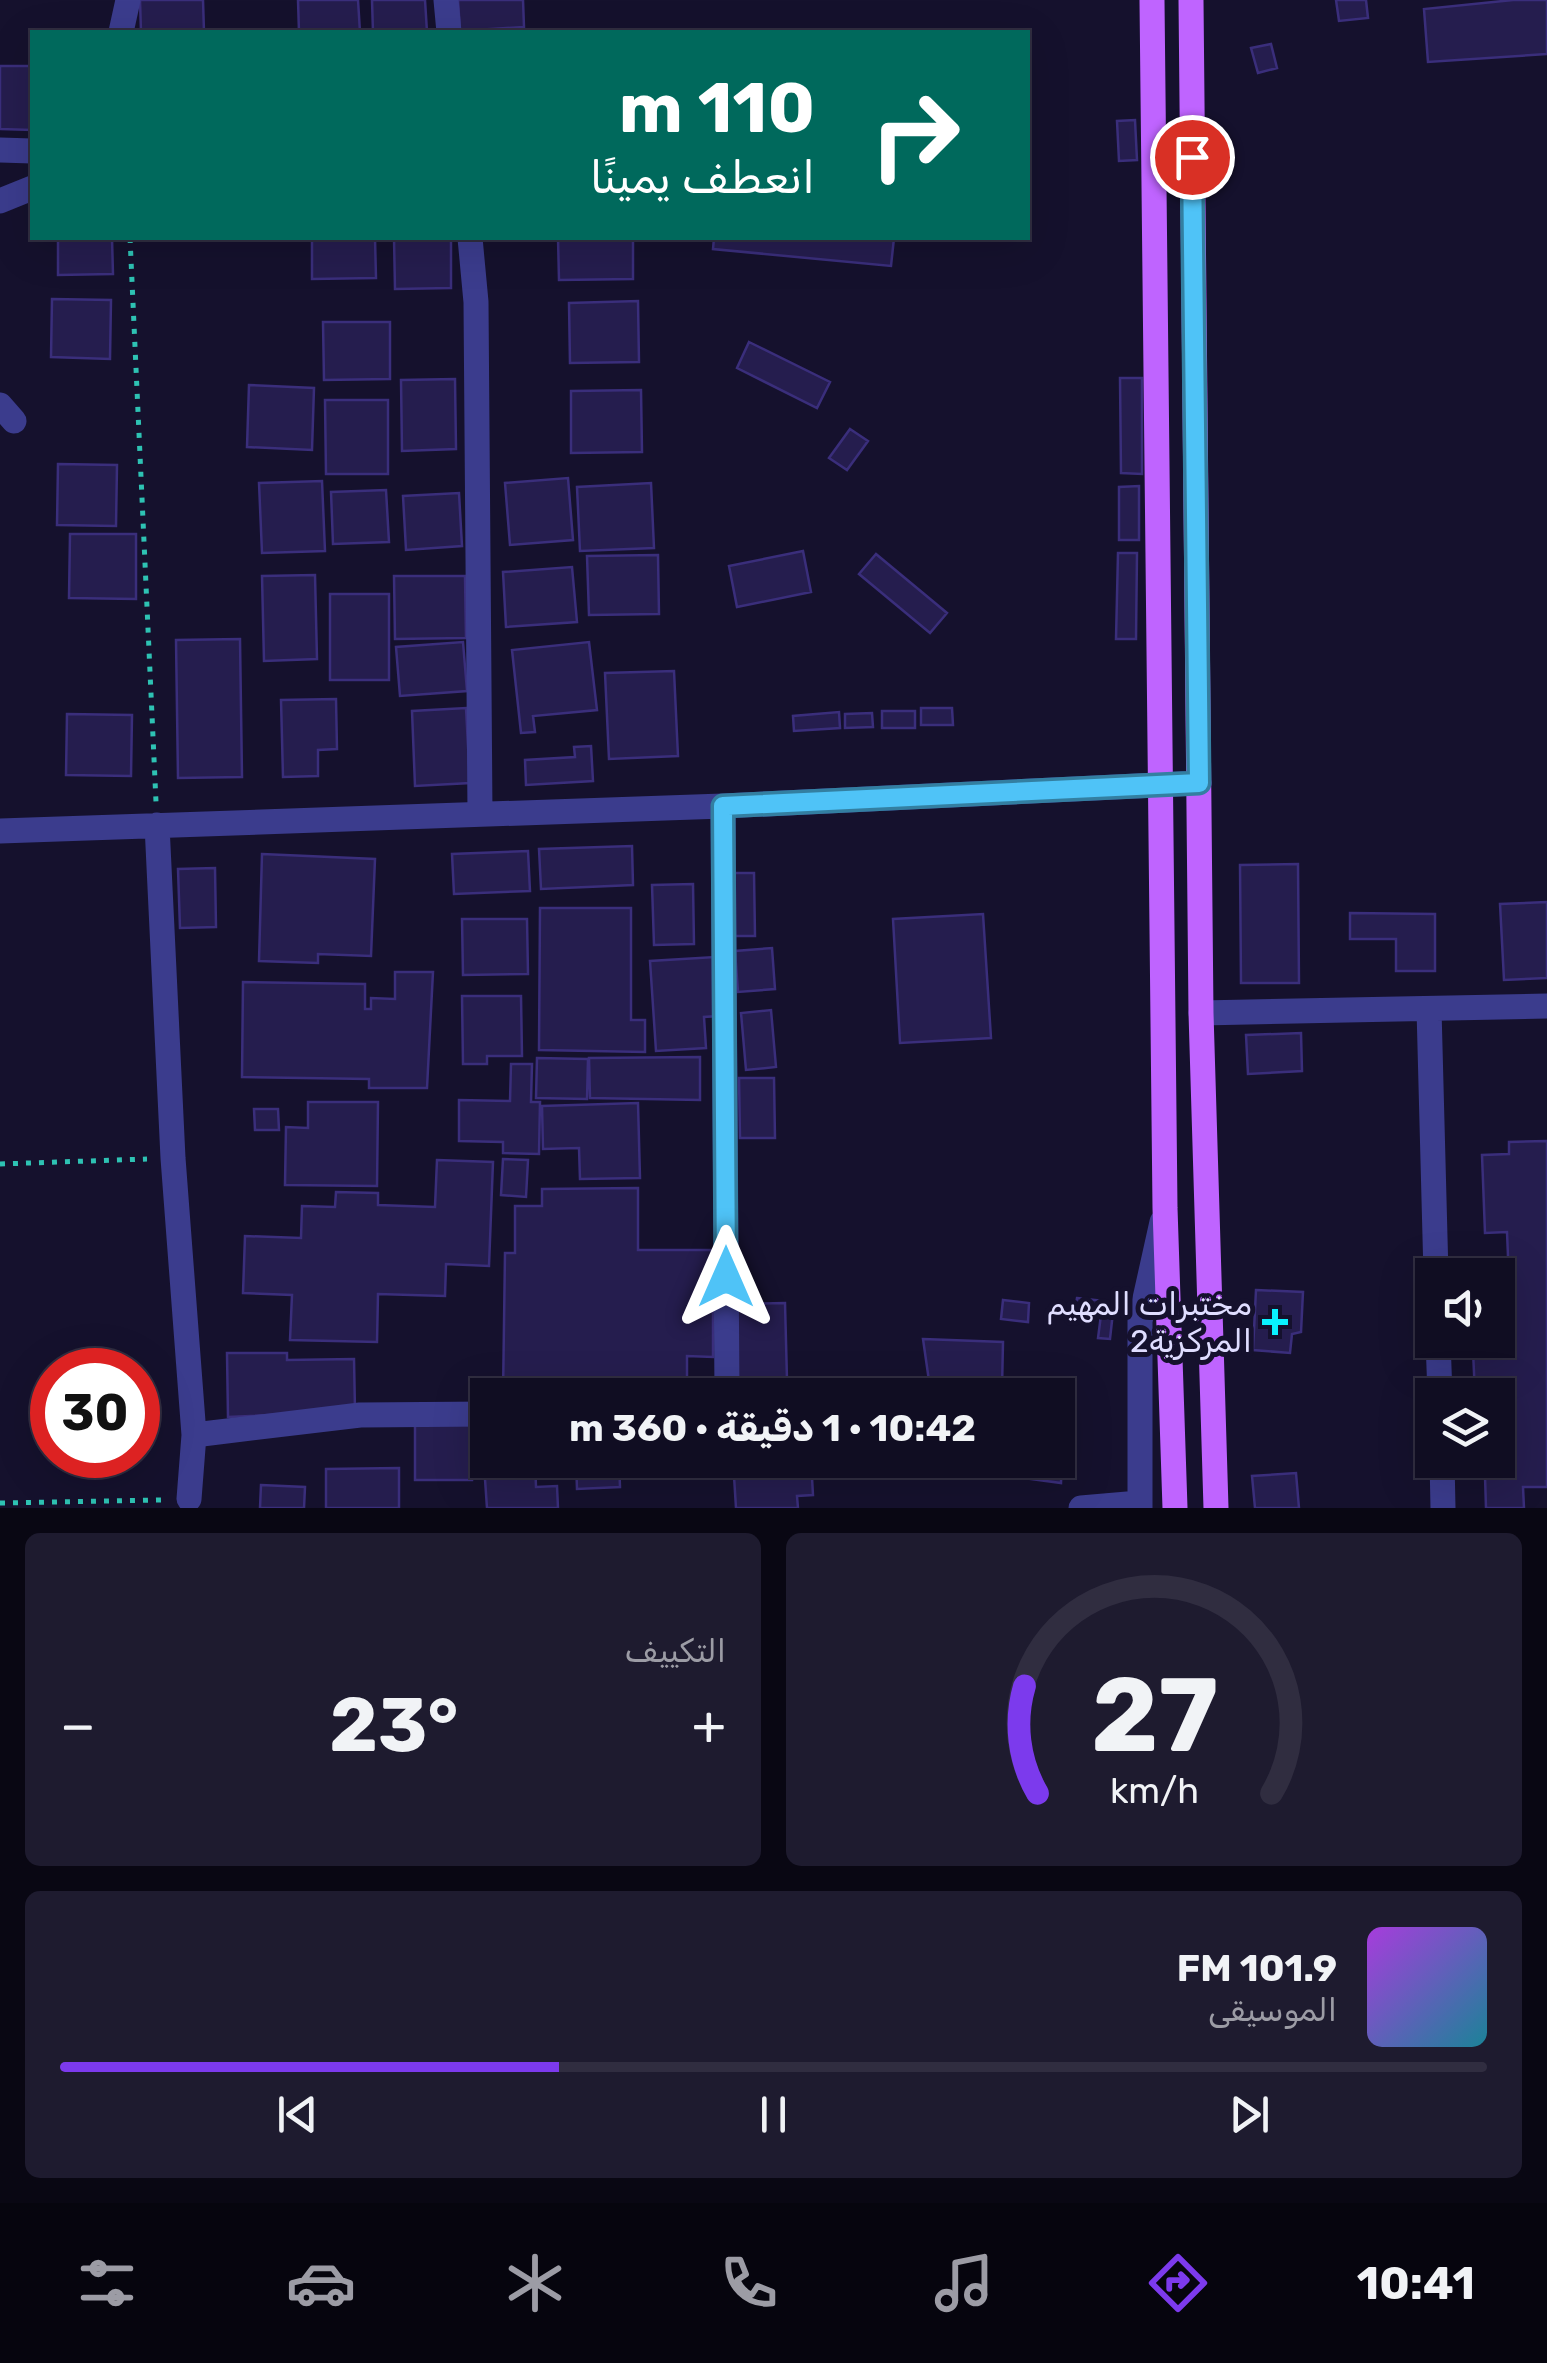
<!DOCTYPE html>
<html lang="ar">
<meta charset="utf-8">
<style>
body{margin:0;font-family:Rubik,Cairo,sans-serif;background:#1e1b2f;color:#f1f3f6;direction:rtl;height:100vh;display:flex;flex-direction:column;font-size:38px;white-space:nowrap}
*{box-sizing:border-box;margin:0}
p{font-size:32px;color:#9c9ca5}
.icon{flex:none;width:55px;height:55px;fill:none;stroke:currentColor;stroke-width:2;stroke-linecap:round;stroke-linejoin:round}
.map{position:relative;height:1508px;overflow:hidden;direction:ltr}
.sheet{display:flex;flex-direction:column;gap:25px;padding:25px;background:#090713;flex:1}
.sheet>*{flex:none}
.banner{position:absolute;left:30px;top:30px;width:1000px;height:210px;border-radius:0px;box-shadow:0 10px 40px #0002,0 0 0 2px #302d40;direction:rtl;background:#00695c;color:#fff;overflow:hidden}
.tools{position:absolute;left:1415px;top:1258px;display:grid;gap:20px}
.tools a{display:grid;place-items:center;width:100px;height:100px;border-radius:0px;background:#100d22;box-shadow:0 10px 40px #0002,0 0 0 2px #302d40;font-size:50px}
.speed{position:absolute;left:30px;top:1348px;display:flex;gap:20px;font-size:50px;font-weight:700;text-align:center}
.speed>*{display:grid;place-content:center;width:130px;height:130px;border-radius:50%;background:#100d22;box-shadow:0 10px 40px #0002,0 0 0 2px #302d40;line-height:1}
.speed .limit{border:15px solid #d22;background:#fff;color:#111}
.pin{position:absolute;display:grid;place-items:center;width:85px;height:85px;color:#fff;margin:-42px;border:5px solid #fff;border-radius:50%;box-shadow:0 2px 10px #0007}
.me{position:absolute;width:110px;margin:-55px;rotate:0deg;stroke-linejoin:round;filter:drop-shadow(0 0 8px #0008)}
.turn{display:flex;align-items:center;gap:35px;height:210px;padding:0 50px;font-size:45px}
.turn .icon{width:130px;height:130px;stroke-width:2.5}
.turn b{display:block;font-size:70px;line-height:85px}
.big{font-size:75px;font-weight:700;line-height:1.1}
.sheet .card{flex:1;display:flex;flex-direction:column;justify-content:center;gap:15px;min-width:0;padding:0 35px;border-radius:15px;background:#1e1b2f}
.sheet .dial{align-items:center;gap:0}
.dial svg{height:260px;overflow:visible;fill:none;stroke:#302d40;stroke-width:7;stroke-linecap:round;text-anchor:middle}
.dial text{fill:#f1f3f6;stroke:none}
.song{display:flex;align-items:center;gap:30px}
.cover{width:120px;height:120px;border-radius:15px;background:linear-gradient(135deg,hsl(280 70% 55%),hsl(190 70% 35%))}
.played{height:10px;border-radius:5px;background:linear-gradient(90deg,#7c3aed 35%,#302d40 35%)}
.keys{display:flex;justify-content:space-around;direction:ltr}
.heat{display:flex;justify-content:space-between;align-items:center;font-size:55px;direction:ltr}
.sheet .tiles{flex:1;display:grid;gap:25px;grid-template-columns:1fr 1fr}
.card:last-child{grid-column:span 2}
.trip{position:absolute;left:470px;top:1378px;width:605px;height:100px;border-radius:0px;background:#100d22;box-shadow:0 10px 40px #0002,0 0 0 2px #302d40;font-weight:700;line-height:100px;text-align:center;direction:rtl}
.tab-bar{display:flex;height:160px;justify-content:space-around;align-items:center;background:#06050e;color:#9c9ca5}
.tab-bar .icon{width:70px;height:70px}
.tab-bar .active{color:#7c3aed}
.tab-bar b{font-size:45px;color:#f1f3f6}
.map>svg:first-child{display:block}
.building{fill:#251d4e;stroke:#3a2e7b;stroke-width:2.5}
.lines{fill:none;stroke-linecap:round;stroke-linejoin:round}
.path{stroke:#2ec2b3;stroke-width:5;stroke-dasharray:5 8;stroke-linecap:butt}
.minor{stroke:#3b3c8d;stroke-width:25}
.major{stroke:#bf64ff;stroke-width:25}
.route-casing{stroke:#337fa1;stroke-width:25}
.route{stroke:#4fc3f7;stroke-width:18}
.poi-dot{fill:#09f1ff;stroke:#15112d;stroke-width:4}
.labels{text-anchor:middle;stroke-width:10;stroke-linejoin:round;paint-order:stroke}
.poi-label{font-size:32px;fill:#dfddff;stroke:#15112d;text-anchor:end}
</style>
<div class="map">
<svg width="1547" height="1508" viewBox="0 0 1547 1508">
<rect width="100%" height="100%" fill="#15112d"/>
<path class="building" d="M140 0H203L204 32H141Z
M298 0H358L360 32H299Z
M372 0H425L427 32H373Z
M458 0H523L524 27 460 31Z
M1336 0H1366L1368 18 1339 21Z
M1513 0H1547V54L1428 62 1424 9Z
M1271 44 1277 68 1258 73 1251 48Z
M0 66H32V130L0 129Z
M1135 120 1137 160 1119 161 1117 121Z
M58 238H112L113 274 58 275Z
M312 238H375L376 278 312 279Z
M394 238H451V288L395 289Z
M558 238H633V279L559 280Z
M714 238H894L891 266 713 249Z
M52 299 111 300 110 359 51 357Z
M638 301 639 362 570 363 569 303Z
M323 322H390V379L324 380Z
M749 342 830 382 817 408 737 368Z
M1120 378H1142V474L1121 473Z
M455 379 456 449 402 451 401 380Z
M249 385 314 388 312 450 247 447Z
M641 390 642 452 571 453V391Z
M325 400H388V474H326Z
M850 429 868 441 847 470 829 458Z
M58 464 117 465 116 526 57 525Z
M568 478 573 540 510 545 505 483Z
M322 481 325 551 262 553 259 483Z
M651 483 654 548 580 551 577 487Z
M1139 486V540H1119V487Z
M386 490 389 542 333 544 331 492Z
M459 493 462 546 406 550 403 496Z
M70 534H136V599L69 598Z
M803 551 811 592 737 607 729 566Z
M1118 553H1137L1136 639H1116Z
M876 554 947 613 930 633 859 574Z
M658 555 659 614 589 615 587 556Z
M572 567 577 622 506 627 503 572Z
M315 575 317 659 264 661 262 576Z
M394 576H465L466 638 395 639Z
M330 594H389V680H330Z
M240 639 242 777 178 778 176 640Z
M463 642 467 691 400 696 396 647Z
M589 642 597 710 533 716 535 732 521 733 512 650Z
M674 671 678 756 609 759 605 673Z
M336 699 337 749 318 750V776L283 777 281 700Z
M466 708 470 783 415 786 412 711Z
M921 708H952L953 725H921Z
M882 711H915V728H882Z
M839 712 840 728 794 731 793 716Z
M872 713 873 727 845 728V714Z
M67 714 132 715 131 776 66 775Z
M591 746 593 781 526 785 525 760 575 757 574 747Z
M632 846 633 885 541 889 539 849Z
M528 851 530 891 454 894 452 854Z
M262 854 375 859 371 956 318 954V963L259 961Z
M1298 864 1299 983H1241L1240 865Z
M215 868 216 927 180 928 178 869Z
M732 873H754L755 936H733Z
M693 884 694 944 654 945 652 885Z
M1547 902V978L1504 980 1500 904Z
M540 908H631V1020H645V1052L539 1050Z
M1350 913 1435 914V971H1396V939H1350Z
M983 914 991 1038 900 1043 893 919Z
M462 919H527L528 974 463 975Z
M772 948 775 989 738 992 735 951Z
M715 957 718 1016 704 1017 706 1048 656 1051 650 961Z
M395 972H433L427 1088H369V1079L242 1077 243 982 365 984V1009H371V998L395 999Z
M462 996H521L522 1056H487V1064H463Z
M771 1010 776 1067 746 1070 741 1013Z
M1301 1033 1302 1071 1248 1074 1246 1035Z
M700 1057V1100L590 1098 589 1058Z
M537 1058 588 1059 587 1099 536 1098Z
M511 1064H532L531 1102H540L539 1154 503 1153V1142L459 1141V1100L510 1101Z
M739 1078H774L775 1138H740Z
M308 1102H378L377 1186 285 1185 286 1127 308 1128Z
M638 1103 640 1178 580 1179 579 1148 543 1149 542 1106Z
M254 1109H278L279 1130H255Z
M1547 1141V1487H1523L1524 1508H1486L1485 1476 1509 1475 1508 1435H1498V1402H1506V1393L1475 1394 1473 1351 1515 1349 1513 1323 1498 1324V1305H1510L1507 1232 1485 1233 1482 1155 1509 1154V1142Z
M503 1159 528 1160 526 1197 501 1195Z
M437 1160 493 1162 489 1266 446 1264 445 1296 378 1294 377 1342 290 1340 292 1295 243 1293 245 1236 301 1238 302 1206 335 1207 336 1192 378 1193V1205L435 1207Z
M638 1188V1250H713V1357L687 1356V1395H503L505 1253H515V1206H542V1189Z
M1256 1290 1303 1292 1301 1332 1292 1334 1290 1353 1253 1350Z
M1077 1298 1105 1301 1104 1311 1113 1312 1110 1339 1098 1338 1101 1315 1075 1311Z
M1003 1300 1029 1303 1028 1322 1001 1319Z
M785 1303 787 1380 738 1381 736 1304Z
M923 1339 1003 1342 1002 1389 1064 1392 1061 1483 940 1467 939 1460H1058V1395H931Z
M227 1353H287V1360L354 1359 355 1411 228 1417Z
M769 1387V1391L809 1389V1395H738L737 1389Z
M415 1420H472V1480H415Z
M483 1450H488V1460H535L536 1487 557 1486 558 1508H487Z
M576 1460H619L620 1487 577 1489Z
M635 1460H694L695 1471 636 1474Z
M733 1460H811L813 1495 797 1496 798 1508H736Z
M399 1468V1508H326V1469Z
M1296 1473 1299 1508H1255L1252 1476Z
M261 1485 305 1487 304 1508H260Z"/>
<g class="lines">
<path class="path" d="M130 238 156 802
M0 1164 147 1159
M0 1503 162 1500"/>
<path class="minor" d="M446 0 449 32
M121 32 128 0
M0 150 32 151
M0 201 32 188
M470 238 476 302 480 814
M0 405 14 421
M723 806 727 1395
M157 825 173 1158 194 1435 189 1499
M0 831 723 806 1199 783
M1429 1009 1436 1275
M1201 1013 1547 1006
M1438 1340 1440 1395
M194 1435 360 1415 488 1414
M1442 1460 1443 1508
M1081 1508 1139 1503
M1140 1508V1321L1162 1222"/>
<path class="major" d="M1152 0 1165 1208 1175 1508
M1191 0 1201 1013 1216 1508"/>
</g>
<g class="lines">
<defs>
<path id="route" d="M726 1277 723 806 1199 783 1192 157"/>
</defs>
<use href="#route" class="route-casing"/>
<use href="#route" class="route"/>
</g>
<path class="poi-dot" d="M1270 1307h10v10h10v10h-10v10h-10v-10h-10v-10h10z"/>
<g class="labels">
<g class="poi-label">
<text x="1252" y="1315">مختبرات المهيم<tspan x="1252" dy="37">المركزية2</tspan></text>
</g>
</g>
</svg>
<div class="tools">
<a><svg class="icon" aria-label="sound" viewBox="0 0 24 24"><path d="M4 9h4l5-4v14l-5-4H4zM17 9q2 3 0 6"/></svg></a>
<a><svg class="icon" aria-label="layers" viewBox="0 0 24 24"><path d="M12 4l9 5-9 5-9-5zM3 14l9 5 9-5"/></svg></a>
</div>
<div class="speed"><div class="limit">30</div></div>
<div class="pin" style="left:1192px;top:157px;background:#d93025"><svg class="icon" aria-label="arrive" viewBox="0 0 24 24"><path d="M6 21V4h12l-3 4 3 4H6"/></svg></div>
<svg class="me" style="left:726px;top:1277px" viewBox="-20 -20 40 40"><path d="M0-17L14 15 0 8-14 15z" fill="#4fc3f7" stroke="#fff" stroke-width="4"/></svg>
<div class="trip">10:42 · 1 دقيقة · 360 m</div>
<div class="banner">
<div class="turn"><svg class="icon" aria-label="right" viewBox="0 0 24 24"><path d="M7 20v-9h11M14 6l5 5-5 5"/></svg><div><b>110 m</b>انعطف يمينًا</div></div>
</div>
</div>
<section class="sheet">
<div class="tiles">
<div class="card dial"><svg viewBox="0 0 100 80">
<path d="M14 69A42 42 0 1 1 86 69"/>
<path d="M14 69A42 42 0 0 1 10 36" stroke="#7c3aed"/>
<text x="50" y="56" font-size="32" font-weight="700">27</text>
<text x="50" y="72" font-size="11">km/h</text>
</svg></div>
<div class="card"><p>التكييف</p>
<div class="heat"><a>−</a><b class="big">23°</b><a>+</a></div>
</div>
<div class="card">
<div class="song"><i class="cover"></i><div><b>101.9 FM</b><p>الموسيقى</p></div></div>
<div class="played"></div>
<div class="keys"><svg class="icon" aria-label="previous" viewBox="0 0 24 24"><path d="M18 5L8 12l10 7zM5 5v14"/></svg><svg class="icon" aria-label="pause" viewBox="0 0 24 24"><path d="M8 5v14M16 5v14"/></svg><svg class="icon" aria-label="next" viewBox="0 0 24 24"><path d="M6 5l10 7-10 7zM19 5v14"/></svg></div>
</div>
</div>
</section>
<nav class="tab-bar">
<b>10:41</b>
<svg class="icon active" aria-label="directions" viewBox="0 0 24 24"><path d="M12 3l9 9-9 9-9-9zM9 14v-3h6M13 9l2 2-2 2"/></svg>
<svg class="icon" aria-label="music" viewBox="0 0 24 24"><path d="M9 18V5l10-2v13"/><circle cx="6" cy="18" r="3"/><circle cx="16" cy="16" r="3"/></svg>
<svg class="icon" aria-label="phone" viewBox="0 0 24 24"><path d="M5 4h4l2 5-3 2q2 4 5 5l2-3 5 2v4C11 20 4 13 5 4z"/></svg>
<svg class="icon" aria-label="climate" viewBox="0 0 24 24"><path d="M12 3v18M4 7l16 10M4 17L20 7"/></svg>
<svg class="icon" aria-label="car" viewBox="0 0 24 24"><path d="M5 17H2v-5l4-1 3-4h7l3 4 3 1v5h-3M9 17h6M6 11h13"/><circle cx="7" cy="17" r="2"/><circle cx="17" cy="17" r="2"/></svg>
<svg class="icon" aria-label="filters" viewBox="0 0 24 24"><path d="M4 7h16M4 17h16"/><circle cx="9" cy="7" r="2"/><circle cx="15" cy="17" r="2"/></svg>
</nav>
